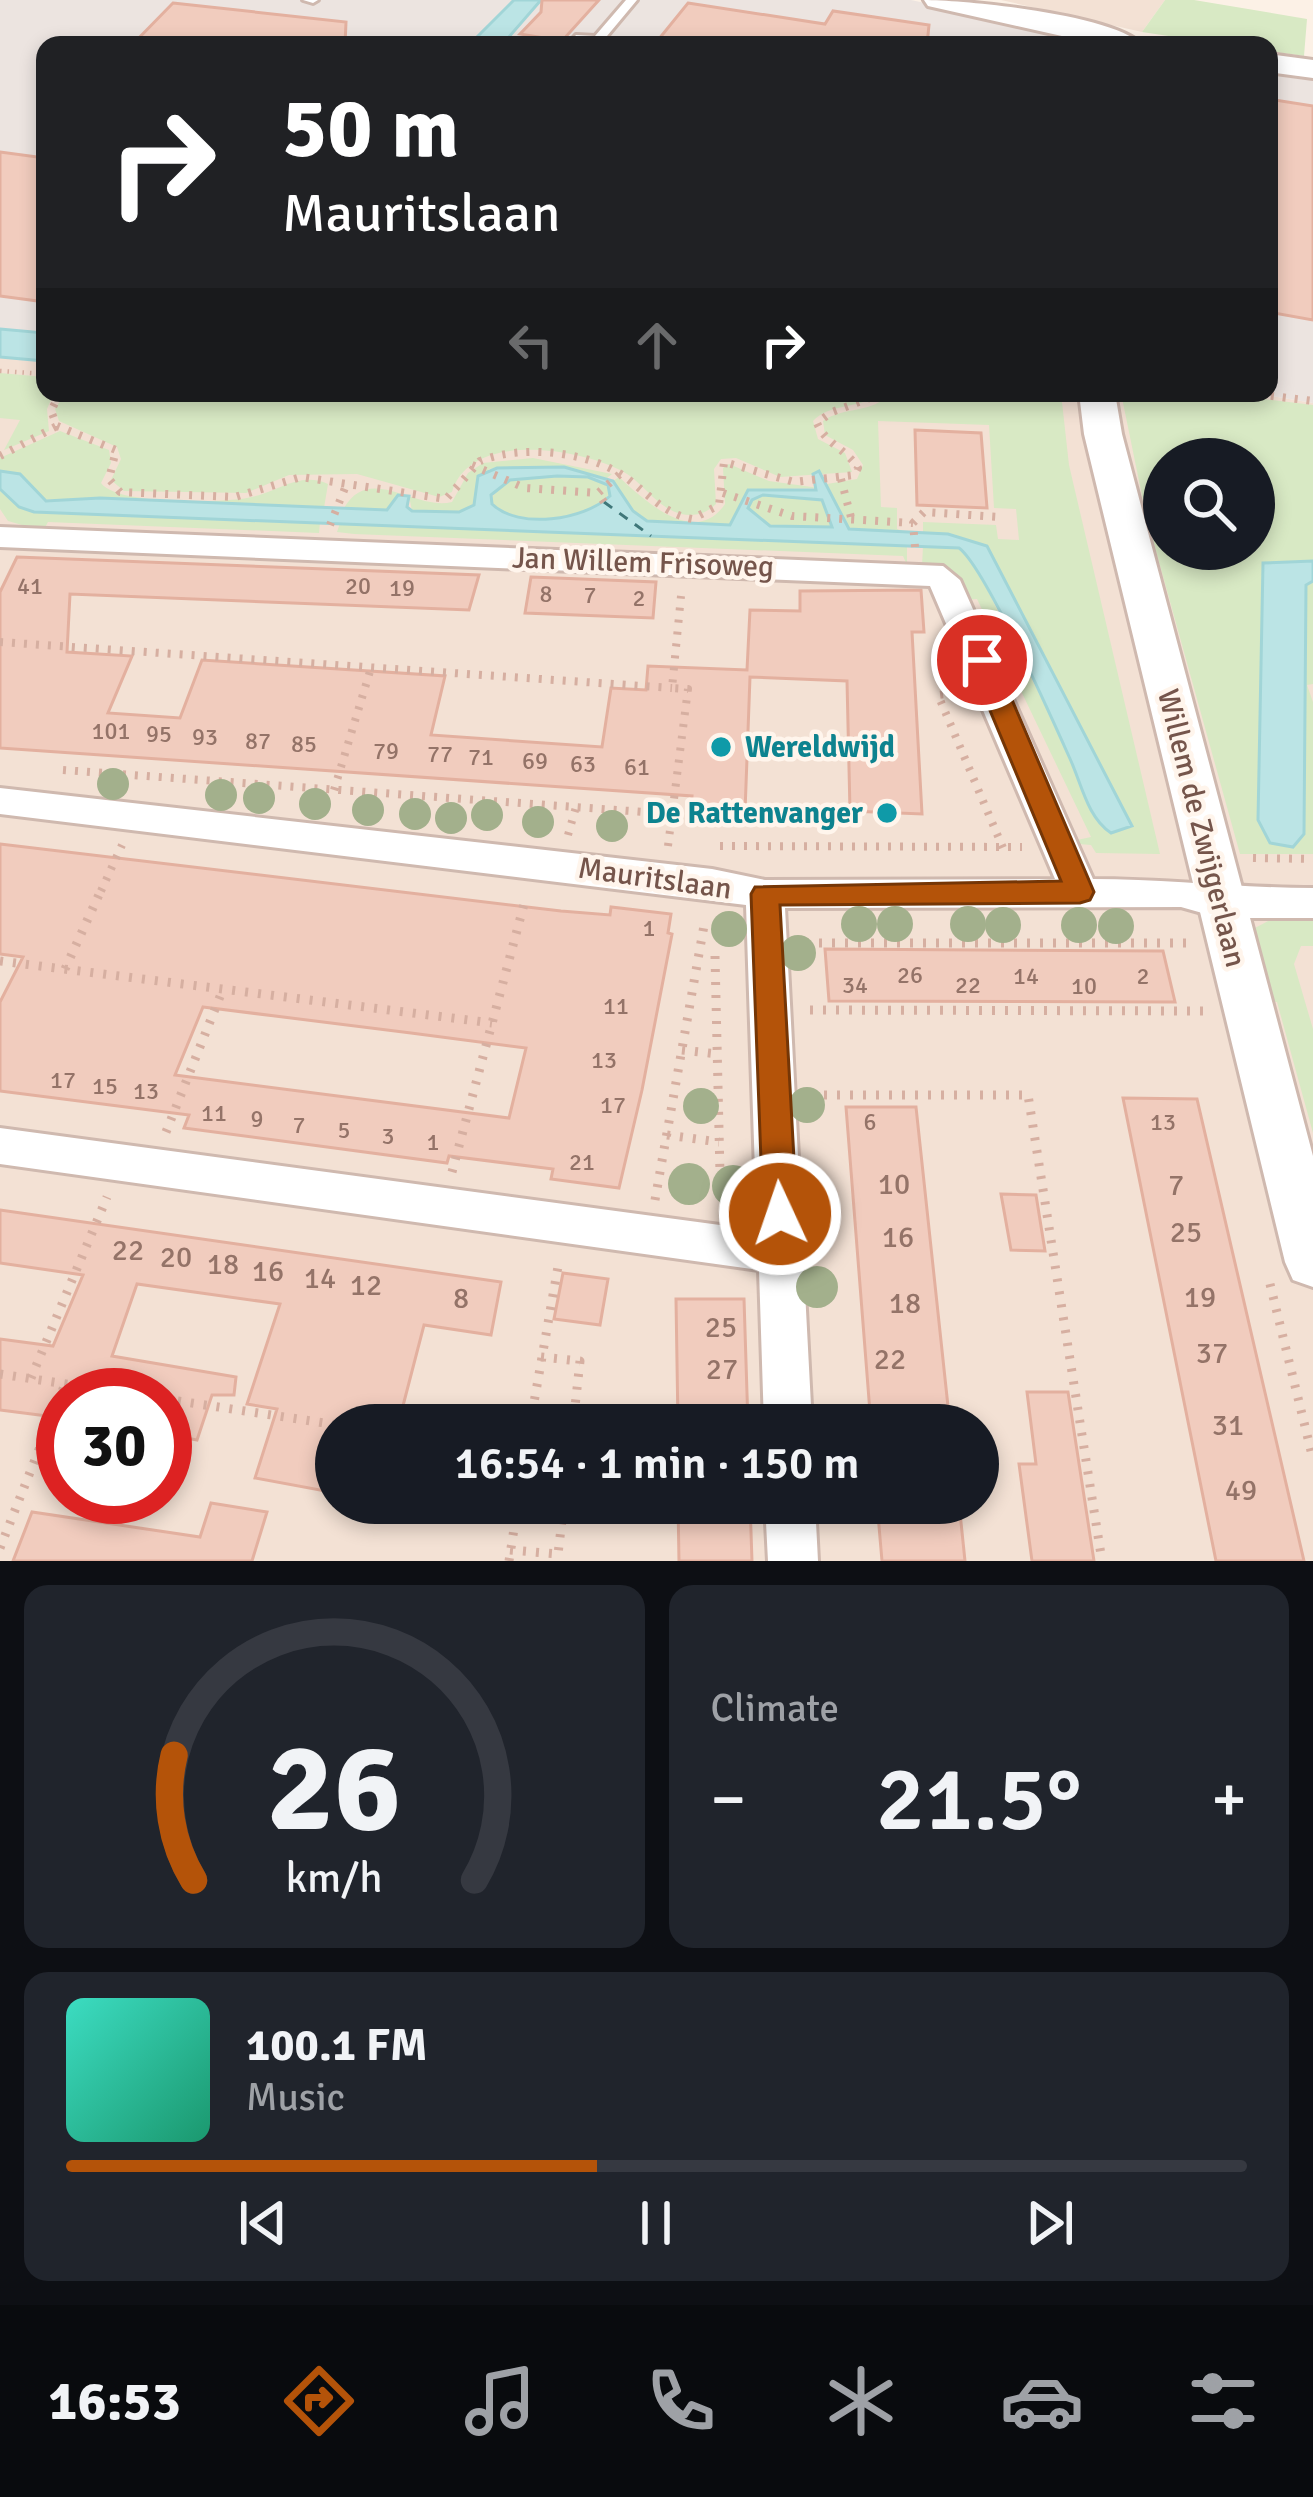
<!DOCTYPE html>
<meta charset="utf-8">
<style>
body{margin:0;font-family:Signika,sans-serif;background:#20242c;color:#f1f3f6;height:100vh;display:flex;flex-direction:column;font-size:45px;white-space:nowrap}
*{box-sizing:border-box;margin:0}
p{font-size:39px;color:#9ea1a6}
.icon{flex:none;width:66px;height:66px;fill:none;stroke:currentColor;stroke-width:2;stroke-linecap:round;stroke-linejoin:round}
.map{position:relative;height:1561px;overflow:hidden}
.sheet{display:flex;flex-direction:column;gap:24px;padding:24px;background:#0d0f14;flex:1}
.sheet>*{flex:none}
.top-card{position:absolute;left:36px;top:36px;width:1242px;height:366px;border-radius:24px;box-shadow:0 6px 18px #0003;background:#202124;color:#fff;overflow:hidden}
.fabs{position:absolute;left:1143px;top:438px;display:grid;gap:24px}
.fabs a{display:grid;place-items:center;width:132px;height:132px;border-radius:50%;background:#171b24;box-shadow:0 6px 18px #0003;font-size:60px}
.speed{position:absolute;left:36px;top:1368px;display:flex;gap:24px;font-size:60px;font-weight:700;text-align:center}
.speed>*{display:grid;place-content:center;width:156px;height:156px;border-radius:50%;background:#171b24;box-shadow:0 6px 18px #0003;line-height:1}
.speed .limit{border:18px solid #d22;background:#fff;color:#111}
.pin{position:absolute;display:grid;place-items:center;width:102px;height:102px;color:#fff;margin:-51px;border:6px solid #fff;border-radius:50%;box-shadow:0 3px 12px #0007}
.me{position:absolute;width:132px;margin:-66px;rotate:357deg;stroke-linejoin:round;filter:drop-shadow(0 0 9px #0008)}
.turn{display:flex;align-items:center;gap:42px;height:252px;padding:0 48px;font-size:54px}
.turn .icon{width:156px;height:156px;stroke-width:2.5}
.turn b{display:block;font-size:84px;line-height:102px}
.lanes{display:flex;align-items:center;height:114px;padding:0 48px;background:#0003;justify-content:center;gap:60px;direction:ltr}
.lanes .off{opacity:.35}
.big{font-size:90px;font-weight:600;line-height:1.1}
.sheet .widget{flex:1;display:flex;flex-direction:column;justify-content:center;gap:18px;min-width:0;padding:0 42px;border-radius:24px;background:#20242c}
.sheet .dial{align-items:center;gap:0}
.dial svg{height:312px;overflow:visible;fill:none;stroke:#363941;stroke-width:7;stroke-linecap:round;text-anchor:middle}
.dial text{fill:#f1f3f6;stroke:none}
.song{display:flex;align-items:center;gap:36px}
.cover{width:144px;height:144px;border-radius:18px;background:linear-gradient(135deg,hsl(170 70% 55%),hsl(160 70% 35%))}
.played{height:12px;border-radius:6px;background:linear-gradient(90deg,#b45309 45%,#363941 45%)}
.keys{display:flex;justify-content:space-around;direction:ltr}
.heat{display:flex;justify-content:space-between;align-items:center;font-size:66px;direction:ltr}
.sheet .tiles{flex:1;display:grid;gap:24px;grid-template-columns:1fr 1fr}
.widget:last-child{grid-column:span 2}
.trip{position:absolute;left:315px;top:1404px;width:684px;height:120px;border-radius:60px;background:#171b24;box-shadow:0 6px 18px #0003;font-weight:600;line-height:120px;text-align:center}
.menu{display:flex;height:192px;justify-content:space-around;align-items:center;background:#090b0e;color:#9ea1a6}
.menu .icon{width:84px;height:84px}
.menu .active{color:#b45309}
.menu b{font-size:54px;color:#f1f3f6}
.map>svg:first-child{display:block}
.residential{fill:#f3e1d4;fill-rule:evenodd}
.industrial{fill:#ece4e0}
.green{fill:#d8e9c4;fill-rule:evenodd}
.water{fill:#bbe4e5;stroke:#a1d5d7;stroke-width:3;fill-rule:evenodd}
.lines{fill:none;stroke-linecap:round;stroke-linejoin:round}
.ferry{stroke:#3f7779;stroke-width:3;stroke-dasharray:10 9;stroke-linecap:butt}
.building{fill:#f1ccbe;stroke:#e3b09f;stroke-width:3;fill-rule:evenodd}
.service-casing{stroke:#cfb9af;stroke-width:6}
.minor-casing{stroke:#cfb9af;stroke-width:6}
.tertiary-casing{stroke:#cfb9af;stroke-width:6}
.path-far2{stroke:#d6afa1;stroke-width:4.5;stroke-dasharray:1.5 6;stroke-linecap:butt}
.path-far1{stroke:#d6afa1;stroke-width:8;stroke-dasharray:3 9;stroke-linecap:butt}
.path{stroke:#d6afa1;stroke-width:9;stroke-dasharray:3 10;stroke-linecap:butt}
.service{fill:#fff;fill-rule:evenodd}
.minor{fill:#fff;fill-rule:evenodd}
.tertiary{fill:#fff;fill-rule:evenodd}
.tree{fill:#a3b08c}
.route{fill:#b45309;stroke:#753606;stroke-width:3}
.culture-dot{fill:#0f9aa8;stroke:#fff5ec;stroke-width:4.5}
.labels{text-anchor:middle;stroke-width:9;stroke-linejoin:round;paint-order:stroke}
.number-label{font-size:24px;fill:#947368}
.street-label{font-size:30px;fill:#75554b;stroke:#fff5ec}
.culture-label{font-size:30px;font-weight:bold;fill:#0d838f;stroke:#fff5ec;text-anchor:start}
.near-number-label{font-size:30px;fill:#947368}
</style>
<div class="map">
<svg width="1313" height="1561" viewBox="0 0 1313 1561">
<rect width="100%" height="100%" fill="#fcf1e6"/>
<path class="residential" d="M1001 0H1165L1142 32Z
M0 356 45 359V393H1253L1313 403V1561H0ZM1164 459H1254V549H1164ZM63 1395H165V1497H63ZM336 1425H978V1503H336Z"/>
<path class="industrial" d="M0 0H911L1115 45H45V359L0 356Z
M1269 70 1313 77V403L1253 393H1269Z"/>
<path class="green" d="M1165 0H1194L1307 19 1304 56 1269 51V45H1228L1142 32Z
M0 373 45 377V393H54L47 409 49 431 4 450 20 420 0 418Z
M65 393H880C860 410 831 402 813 421L818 439 845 453 852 472 780 477 736 458 721 459 714 469 716 504C707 513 695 517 681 514 655 507 643 481 620 470 574 447 470 432 452 492L439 497 357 474 289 475 246 493 124 491 111 480 121 459 117 447 59 421 55 409Z
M890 393H1061L1069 465 1160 854 1096 853 1091 845 1079 844 1077 840 1091 837 977 599 964 600 948 567 922 566 923 546 959 548 972 559 1056 728 1095 819 1132 827 988 547 948 534 923 533V522L996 525 998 539 1019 540 1016 509 994 508 989 425 878 421 881 507 897 508V529L906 532 848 529 827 484 857 479 863 465 853 450 825 435 823 421C844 406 873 414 890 393Z
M1121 393H1216L1313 405V561L1263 563 1258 820 1270 843 1304 834 1306 585 1313 581V684L1307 685 1313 702V854H1240L1146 515ZM1164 459H1254V549H1164Z
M60 431 109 450 111 463 101 483C116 505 220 503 247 498 275 494 299 470 328 484L324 508 100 498 42 500 17 473 0 471V458Z
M533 458 612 474 607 478 564 467 497 468 489 469 476 490V501L466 511H412L409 496 398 495 388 510 344 508C370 463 415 511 452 502L468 473 483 463Z
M729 464 769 481 819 488 748 490 731 525 647 521 633 511 613 481 619 477C645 501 695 548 725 504L723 468Z
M523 477C551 476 593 468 611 491 596 521 506 530 490 499L506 482Z
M0 489 19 507 34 512 320 522 319 533 48 522 43 531 8 521 0 509Z
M763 495 822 500 832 528 770 526 748 508 752 500Z
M340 523 907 545V565L903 556 354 534 337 532Z
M1313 918V946H1301L1294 964 1313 1029V1133L1277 1002 1262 1001 1253 929 1270 920Z"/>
<path class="water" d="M514 0H541L502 45H469Z
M0 329 45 333V361L0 357Z
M564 467 613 481 633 511 647 521 730 525 748 490H816L813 474 819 471 849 529 948 534 987 546 1132 826 1111 833C1088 818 1082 786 1071 761 1054 723 985 567 959 548L34 512 19 507 0 489V471L20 474 46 501 100 498 387 510 398 495 409 496 407 507 412 511 459 512 474 505 478 476 497 468ZM557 476 588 477 608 485 610 496C584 520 519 530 492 504L491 495 510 480ZM763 495 822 500 832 527 770 526 748 508 752 500Z
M1313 561V581L1306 585 1304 834 1293 847 1270 843 1258 820 1263 563Z"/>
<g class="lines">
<path class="ferry" d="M604 502 651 536"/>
</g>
<path class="building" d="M542 0H599L562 41 520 34 541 12Z
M173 3 346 22 345 45H132Z
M688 3 825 24 833 11 929 25 927 45H654Z
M1269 99 1313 106V320L1269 312Z
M0 152 45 158V302L0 296Z
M915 430 981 433 987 508 917 505Z
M17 557 479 575 469 610 70 594 67 652 132 656 108 713 180 718 202 660 445 676 431 735 602 747 611 688 646 690 648 666 747 670 750 610 800 611V591L921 590 924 632H912L922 814 850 811 847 681 750 677 745 812 691 810 692 796 0 748V592Z
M531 577 656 582 653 618 525 613Z
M0 844 561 911 610 915 611 907 671 914 668 933 672 934 642 1090 619 1188 551 1179 553 1169 449 1156 447 1163 184 1128 189 1115 0 1091V1002L23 957 0 954ZM203 1007 411 1033 526 1048 509 1118 175 1075Z
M825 949 1163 951 1175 1002 829 1001Z
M1123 1098 1197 1099 1304 1561H1216Z
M846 1107H916L950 1425H871Z
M1001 1194 1036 1195 1045 1251 1011 1250Z
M0 1210 501 1282 491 1335 424 1325 398 1425H336V1493L255 1478 277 1409 247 1404 280 1304 137 1284 112 1356 236 1377 234 1395H212L197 1440 165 1434V1395H63V1418L0 1410V1339L53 1346 83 1275 0 1263Z
M563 1273 608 1279 600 1325 554 1319Z
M676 1299H744L748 1425H678Z
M1027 1392H1068L1094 1561H1032L1019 1464H1036Z
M211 1503 267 1512 252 1561H13L32 1512 200 1537Z
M678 1503H750L752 1561H679Z
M877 1503H959L965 1561H882Z"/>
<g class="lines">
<defs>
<path id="service" d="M303 0H318L313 3Z
M626 0H637L602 42 583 41 579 45H567L576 35 595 36Z"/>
<path id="minor" d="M0 527 943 566 960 580 1093 879C1168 879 1238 888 1313 888V918H1220L1181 907 785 908 812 1425H764L759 1270 0 1164V1128L757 1230 746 905 0 814V788L712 869 765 880 1055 879 930 586 0 547Z
M765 1503H815L818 1561H768Z"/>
<path id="tertiary" d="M924 0C967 0 1115 15 1142 45H1102L928 6Z
M1269 54 1313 60V78L1269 72Z
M1079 393H1115L1122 434 1313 1156V1287L1293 1280 1285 1262 1084 434Z"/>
</defs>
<use href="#service" class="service-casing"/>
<use href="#minor" class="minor-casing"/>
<use href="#tertiary" class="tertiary-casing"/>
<path class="path-far2" d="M1157 39 1191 45
M0 371 45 374"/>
<path class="path-far1" d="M60 393 51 411 57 426 116 450 109 479 120 492 235 497 301 477 446 499 480 461C523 444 590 451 628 479 649 495 665 514 692 519L719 505 724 462 794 482 854 475 858 468C847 450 825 443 817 423L832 412 883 393
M1247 393 1313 401
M0 456 57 426
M472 465 525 488 598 493
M841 479 852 521
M723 493 792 516 913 523
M604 502 598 493 620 474
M330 525 347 483
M915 547 913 523 924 512 1000 517
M0 642 672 688
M955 693 938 695 1003 848
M63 770 672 814
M334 790 371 668
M568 835 576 807
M668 846 688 689 672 688 681 596
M720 846 1022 847
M1253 858 1313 859
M101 891 122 845"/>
<path class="path" d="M806 943H1187
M715 956 720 1174
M0 961 492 1023
M65 969 102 888
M810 1010 1209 1011
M682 1050 718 1054
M811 1095H1028L1102 1561
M166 1132 223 989
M667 1135 719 1142
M452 1172 526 897
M655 1200 705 920
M1270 1284 1313 1459
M541 1357 580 1361 573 1425
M0 1374 139 1395
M31 1378 107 1197
M165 1399 338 1425
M530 1425 559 1261
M0 1548 65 1384
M510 1550 558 1554 564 1503
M509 1561 518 1503"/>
<use href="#service" class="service"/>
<use href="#minor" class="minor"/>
<use href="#tertiary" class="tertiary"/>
</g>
<g class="tree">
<circle cx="113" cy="784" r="16"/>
<circle cx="221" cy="795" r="16"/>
<circle cx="259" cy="798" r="16"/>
<circle cx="315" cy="804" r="16"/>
<circle cx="368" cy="810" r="16"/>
<circle cx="415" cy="814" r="16"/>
<circle cx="487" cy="815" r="16"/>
<circle cx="451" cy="818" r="16"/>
<circle cx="538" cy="822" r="16"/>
<circle cx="612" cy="826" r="16"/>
<circle cx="859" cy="924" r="18"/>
<circle cx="895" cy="924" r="18"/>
<circle cx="968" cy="924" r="18"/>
<circle cx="1003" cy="925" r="18"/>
<circle cx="1079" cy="925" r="18"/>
<circle cx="1116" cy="926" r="18"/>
<circle cx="729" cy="929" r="18"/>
<circle cx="798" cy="953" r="18"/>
<circle cx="807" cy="1105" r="18"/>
<circle cx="701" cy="1106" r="18"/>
<circle cx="689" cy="1184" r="21"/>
<circle cx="733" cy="1186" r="21"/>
<circle cx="817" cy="1287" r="21"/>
</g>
<path class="route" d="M982 651 995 660 1094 892 1090 900 1080 903 780 905 797 1214 792 1224 780 1228 768 1224 763 1214 751 894 755 887 1061 881 969 660Z"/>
<g class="culture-dot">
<circle cx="721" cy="747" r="12"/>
<circle cx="887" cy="813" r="12"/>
</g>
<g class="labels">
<g class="number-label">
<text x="30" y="594">41</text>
<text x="358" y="594">20</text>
<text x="402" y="596">19</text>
<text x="546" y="602">8</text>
<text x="590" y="603">7</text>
<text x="639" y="606">2</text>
<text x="111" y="739">101</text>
<text x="159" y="742">95</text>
<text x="205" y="745">93</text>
<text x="258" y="749">87</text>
<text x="304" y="752">85</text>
<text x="386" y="759">79</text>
<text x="440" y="762">77</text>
<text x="481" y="765">71</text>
<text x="535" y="769">69</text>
<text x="583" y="772">63</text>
<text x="637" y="775">61</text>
<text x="649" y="936">1</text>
<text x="910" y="983">26</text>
<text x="1026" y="984">14</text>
<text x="1143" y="984">2</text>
<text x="855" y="993">34</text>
<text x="968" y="993">22</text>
<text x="1084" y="994">10</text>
<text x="616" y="1014">11</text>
<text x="604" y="1068">13</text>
<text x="63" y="1088">17</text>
<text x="105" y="1094">15</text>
<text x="146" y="1099">13</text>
<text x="613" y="1113">17</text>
<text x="214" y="1121">11</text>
<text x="257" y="1127">9</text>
<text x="870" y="1130">6</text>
<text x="1163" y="1130">13</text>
<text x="299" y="1133">7</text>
<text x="344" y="1138">5</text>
<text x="388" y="1144">3</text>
<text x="433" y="1150">1</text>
<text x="582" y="1170">21</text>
</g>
<g class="street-label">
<text transform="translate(643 562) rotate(2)" y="10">Jan Willem Frisoweg</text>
<text transform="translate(1202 828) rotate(76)" y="10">Willem de Zwijgerlaan</text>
<text transform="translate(655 878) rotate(8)" y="10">Mauritslaan</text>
</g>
<g class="culture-label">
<text x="745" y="757">Wereldwijd</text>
<text x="863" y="823" text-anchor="end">De Rattenvanger</text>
</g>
<g class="near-number-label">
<text x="894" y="1194">10</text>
<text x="1176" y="1195">7</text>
<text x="1186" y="1242">25</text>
<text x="898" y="1247">16</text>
<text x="128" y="1260">22</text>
<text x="176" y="1267">20</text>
<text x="223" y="1274">18</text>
<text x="268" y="1281">16</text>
<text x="320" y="1288">14</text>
<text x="366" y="1295">12</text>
<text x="1200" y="1307">19</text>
<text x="461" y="1308">8</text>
<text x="905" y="1313">18</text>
<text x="721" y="1337">25</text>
<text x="1212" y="1363">37</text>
<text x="890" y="1369">22</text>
<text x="722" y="1379">27</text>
<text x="1228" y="1435">31</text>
<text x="1241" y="1500">49</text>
</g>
</g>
</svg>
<div class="fabs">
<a><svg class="icon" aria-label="search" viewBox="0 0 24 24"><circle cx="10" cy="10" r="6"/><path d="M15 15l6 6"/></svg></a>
</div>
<div class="speed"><div class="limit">30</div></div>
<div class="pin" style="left:982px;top:660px;background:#d93025"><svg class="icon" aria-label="arrive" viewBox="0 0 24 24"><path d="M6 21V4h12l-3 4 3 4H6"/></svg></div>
<svg class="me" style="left:780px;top:1214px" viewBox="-20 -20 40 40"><circle r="17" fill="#b45309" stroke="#fff" stroke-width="3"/><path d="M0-11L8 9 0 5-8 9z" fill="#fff"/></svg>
<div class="trip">16:54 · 1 min · 150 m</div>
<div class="top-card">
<div class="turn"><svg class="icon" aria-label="right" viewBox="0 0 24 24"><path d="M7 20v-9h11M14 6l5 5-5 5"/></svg><div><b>50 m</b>Mauritslaan</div></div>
<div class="lanes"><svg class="icon off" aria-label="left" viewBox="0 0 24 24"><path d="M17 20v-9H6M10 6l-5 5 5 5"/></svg><svg class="icon off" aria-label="ahead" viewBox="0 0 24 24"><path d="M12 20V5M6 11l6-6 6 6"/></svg><svg class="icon" aria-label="right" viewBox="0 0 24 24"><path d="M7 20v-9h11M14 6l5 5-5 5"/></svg></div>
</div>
</div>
<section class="sheet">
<div class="tiles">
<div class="widget dial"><svg viewBox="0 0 100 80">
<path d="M14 69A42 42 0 1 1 86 69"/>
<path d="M14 69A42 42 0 0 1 9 37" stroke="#b45309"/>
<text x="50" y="56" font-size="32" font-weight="700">26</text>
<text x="50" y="72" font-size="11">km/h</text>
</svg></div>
<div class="widget"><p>Climate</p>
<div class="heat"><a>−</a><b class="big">21.5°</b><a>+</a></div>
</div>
<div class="widget">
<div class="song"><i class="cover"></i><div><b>100.1 FM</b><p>Music</p></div></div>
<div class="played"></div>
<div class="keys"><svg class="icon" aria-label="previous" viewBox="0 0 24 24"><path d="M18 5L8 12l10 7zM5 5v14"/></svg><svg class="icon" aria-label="pause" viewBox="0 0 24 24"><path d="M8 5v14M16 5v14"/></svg><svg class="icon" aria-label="next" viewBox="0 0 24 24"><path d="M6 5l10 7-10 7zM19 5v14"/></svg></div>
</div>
</div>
</section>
<nav class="menu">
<b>16:53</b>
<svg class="icon active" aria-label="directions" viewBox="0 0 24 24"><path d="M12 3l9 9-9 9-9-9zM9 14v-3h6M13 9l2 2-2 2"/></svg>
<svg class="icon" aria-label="music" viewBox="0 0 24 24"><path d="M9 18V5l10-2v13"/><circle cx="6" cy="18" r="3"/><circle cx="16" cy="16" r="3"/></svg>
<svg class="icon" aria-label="phone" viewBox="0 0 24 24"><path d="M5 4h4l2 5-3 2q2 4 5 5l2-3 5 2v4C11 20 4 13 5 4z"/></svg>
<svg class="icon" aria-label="climate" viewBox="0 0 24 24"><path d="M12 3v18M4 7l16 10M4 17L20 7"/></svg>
<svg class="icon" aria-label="car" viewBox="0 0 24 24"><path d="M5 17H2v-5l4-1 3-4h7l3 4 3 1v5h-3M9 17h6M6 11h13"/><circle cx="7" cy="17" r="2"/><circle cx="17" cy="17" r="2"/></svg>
<svg class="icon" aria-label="filters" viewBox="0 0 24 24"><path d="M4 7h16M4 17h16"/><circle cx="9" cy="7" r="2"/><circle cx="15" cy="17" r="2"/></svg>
</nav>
